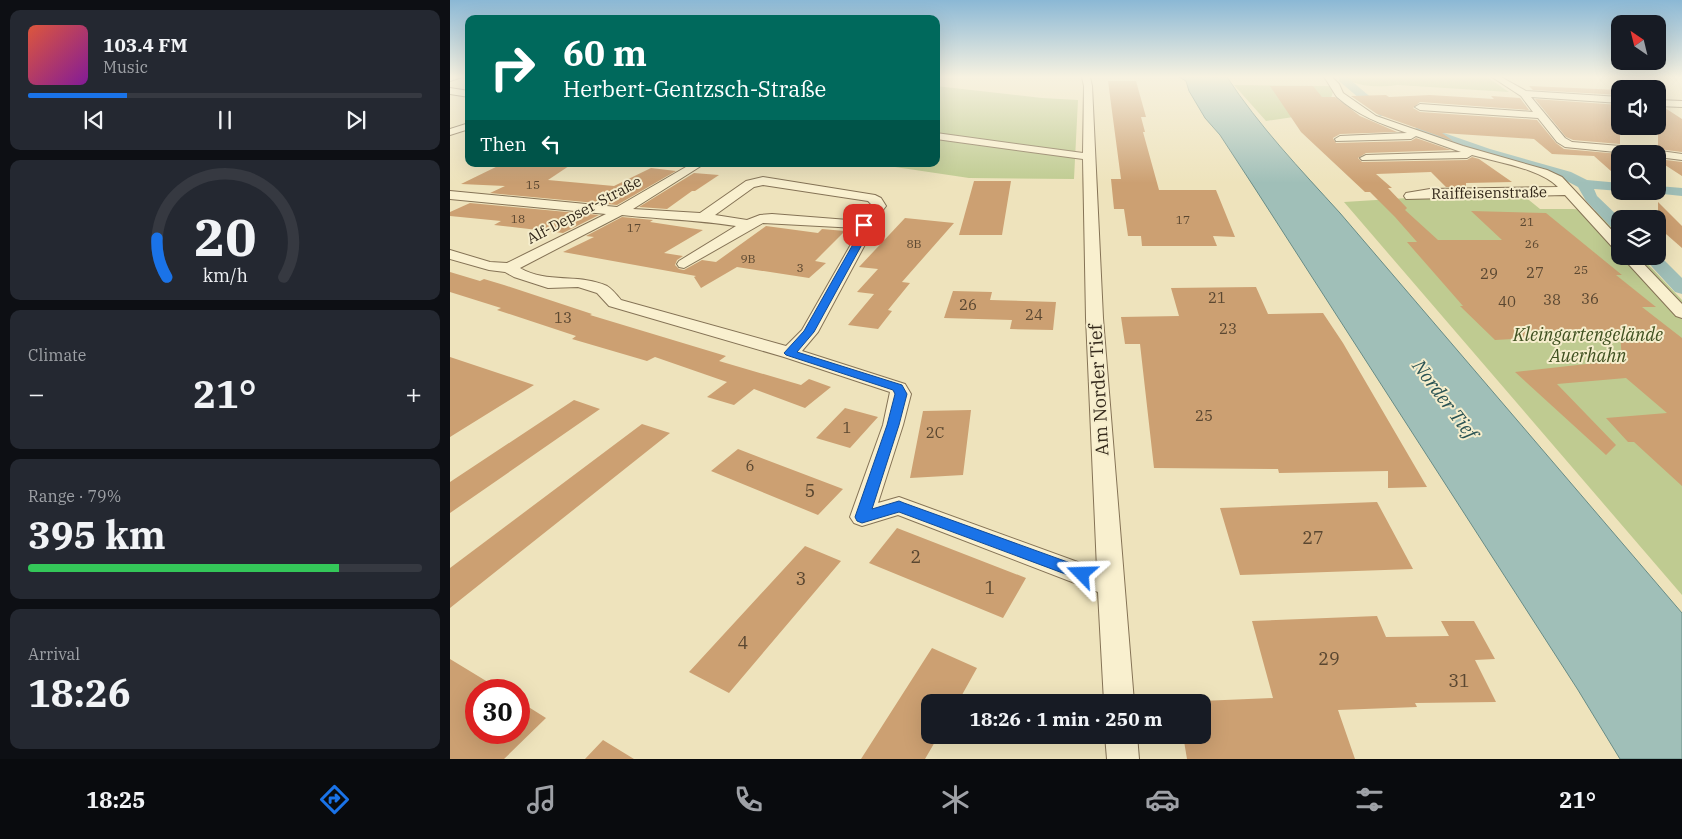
<!DOCTYPE html>
<meta charset="utf-8">
<style>
body{margin:0;font-family:"IBM Plex Serif",serif;background:#242831;color:#f1f3f6;height:100vh;display:flex;flex-direction:column;font-size:19px;white-space:nowrap}
*{box-sizing:border-box;margin:0}
p{font-size:16px;color:#9ea1a6}
.icon{flex:none;width:28px;height:28px;fill:none;stroke:currentColor;stroke-width:2;stroke-linecap:round;stroke-linejoin:round}
.map{position:relative;flex:1;overflow:hidden}
.drawer{display:flex;flex-direction:column;gap:10px;padding:10px;background:#0d0f14;width:450px}
.drawer>*{flex:none}
.banner{position:absolute;left:15px;top:15px;width:475px;height:152px;border-radius:10px;box-shadow:0 5px 20px #0002;background:#00695c;color:#fff;overflow:hidden}
.needle{width:32px;rotate:325deg}
.tools{position:absolute;left:1161px;top:15px;display:grid;gap:10px}
.tools a{display:grid;place-items:center;width:55px;height:55px;border-radius:10px;background:#171b24;box-shadow:0 5px 20px #0002;font-size:25px}
.speed{position:absolute;left:15px;top:679px;display:flex;gap:10px;font-size:25px;font-weight:700;text-align:center}
.speed>*{display:grid;place-content:center;width:65px;height:65px;border-radius:50%;background:#171b24;box-shadow:0 5px 20px #0002;line-height:1}
.speed .limit{border:8px solid #d22;background:#fff;color:#111}
.pin{position:absolute;display:grid;place-items:center;width:42px;height:42px;color:#fff;margin:-21px;border-radius:10px;box-shadow:0 2px 8px #0006}
.me{position:absolute;width:55px;margin:-28px;rotate:292deg;stroke-linejoin:round;filter:drop-shadow(0 0 4px #0008)}
.turn{display:flex;align-items:center;gap:18px;height:105px;padding:0 15px;font-size:22px}
.turn .icon{width:65px;height:65px;stroke-width:2.5}
.turn b{display:block;font-size:35px;line-height:42px}
.then{display:flex;align-items:center;height:48px;padding:0 15px;background:#0003;gap:10px;font-size:19px}
.big{font-size:38px;font-weight:700;line-height:1.1}
.drawer .card{flex:1;display:flex;flex-direction:column;justify-content:center;gap:8px;min-width:0;padding:0 18px;border-radius:10px;background:#242831}
.drawer .dial{align-items:center;gap:0}
.dial svg{height:130px;overflow:visible;fill:none;stroke:#363941;stroke-width:7;stroke-linecap:round;text-anchor:middle}
.dial text{fill:#f1f3f6;stroke:none}
.song{display:flex;align-items:center;gap:15px}
.cover{width:60px;height:60px;border-radius:8px;background:linear-gradient(135deg,hsl(10 70% 55%),hsl(290 70% 35%))}
.played{height:5px;border-radius:2px;background:linear-gradient(90deg,#1a73e8 25%,#363941 25%)}
.keys{display:flex;justify-content:space-around;direction:ltr}
.heat{display:flex;justify-content:space-between;align-items:center;font-size:28px;direction:ltr}
.charge{height:8px;border-radius:4px;background:linear-gradient(90deg,#34c759 79%,#363941 0)}
.trip{position:absolute;left:471px;top:694px;width:290px;height:50px;border-radius:10px;background:#171b24;box-shadow:0 5px 20px #0002;font-weight:700;line-height:50px;text-align:center}
.dock{display:flex;height:80px;justify-content:space-around;align-items:center;background:#090b0e;color:#9ea1a6}
.dock .icon{width:35px;height:35px}
.dock .selected{color:#1a73e8}
.dock b{font-size:22px;color:#f1f3f6}
main{display:flex;flex:1;min-height:0}
.map>svg:first-child{display:block}
.green{fill:#bfcb91}
.water{fill:#a0bfb8;stroke:#688c86}
.lines{fill:none;stroke-linecap:round;stroke-linejoin:round}
.canal{fill:#a0bfb8;fill-rule:evenodd}
.building{fill:#cca072}
.minor-casing{stroke:#857356;stroke-width:2}
.minor{fill:#f9f0cf;fill-rule:evenodd}
.route{fill:#1a73e8;stroke:#114b97}
.labels{text-anchor:middle;stroke-width:4;stroke-linejoin:round;paint-order:stroke}
.far-number-label{font-size:12px;fill:#5a4731}
.far-street-label{font-size:15px;fill:#34291b;stroke:#f5edcc}
.number-label{font-size:15px;fill:#5a4731}
.park-label{font-size:18px;font-style:italic;fill:#405121;stroke:#f5edcc}
.street-label{font-size:18px;fill:#34291b;stroke:#f5edcc}
.near-number-label{font-size:18px;fill:#5a4731}
.water-label{font-size:19px;font-style:italic;fill:#2a5354;stroke:#f5edcc}
</style>
<main>
<section class="drawer">
<div class="card">
<div class="song"><i class="cover"></i><div><b>103.4 FM</b><p>Music</p></div></div>
<div class="played"></div>
<div class="keys"><svg class="icon" aria-label="previous" viewBox="0 0 24 24"><path d="M18 5L8 12l10 7zM5 5v14"/></svg><svg class="icon" aria-label="pause" viewBox="0 0 24 24"><path d="M8 5v14M16 5v14"/></svg><svg class="icon" aria-label="next" viewBox="0 0 24 24"><path d="M6 5l10 7-10 7zM19 5v14"/></svg></div>
</div>
<div class="card dial"><svg viewBox="0 0 100 80">
<path d="M14 69A42 42 0 1 1 86 69"/>
<path d="M14 69A42 42 0 0 1 8 45" stroke="#1a73e8"/>
<text x="50" y="56" font-size="32" font-weight="700">20</text>
<text x="50" y="72" font-size="11">km/h</text>
</svg></div>
<div class="card"><p>Climate</p>
<div class="heat"><a>−</a><b class="big">21°</b><a>+</a></div>
</div>
<div class="card"><p>Range · 79%</p><b class="big">395 km</b><div class="charge"></div></div>
<div class="card"><p>Arrival</p><b class="big">18:26</b></div>
</section>
<div class="map">
<svg width="1232" height="759" viewBox="0 0 1232 759">
<rect width="100%" height="100%" fill="#eee3bc"/>
<path class="green" d="M894 77H1037L1059 92 948 85C931 87 907 88 894 77Z
M784 85 880 86 883 92 881 98 897 109 816 121Z
M486 86 592 98 628 100 624 179 519 178 425 164H486Z
M1074 196 1090 209H1123L1146 211 1170 236V256H1190L1232 300V595L894 202 974 197Z"/>
<path class="water" d="M729 77H777C809 126 850 169 890 213L1232 613V759H1170L1128 690 804 187 770 135 755 118 739 91 736 81Z"/>
<g class="lines">
<path class="canal" d="M889 77H897L938 112 940 114 938 116H930L889 81Z
M971 125 1040 149 1121 172 1137 180 1170 183V191L1144 189 1147 196 1171 219 1170 232 1164 230 1136 201 1128 187 1111 178 1030 155 967 132 965 129Z
M1208 186 1232 188V196L1203 193 1202 191H1208Z
M1208 254 1232 278V294L1225 292 1192 256H1208Z"/>
</g>
<path class="building" d="M658 81H686L696 117H691L695 132H693L709 190H766L785 237 763 236 767 246H692L691 236H678L674 209H664L661 179H671Z
M820 86H863L872 97H885L910 116 947 132 890 134 883 138 886 143 961 141 966 138 1001 150 916 153 908 158 912 162 1017 160 1022 157 1029 159 1062 182 1016 183V187H996L981 172 926 174 942 188H938L957 208 955 210 988 240H1052L1021 211 1096 213 1172 275H1166L1206 307H1192L1232 338V486L1184 442H1178L1156 418 1217 413 1176 378 1107 384 1166 445 1156 455 1065 372 1172 360 1170 333 1045 340 1010 306H1013L957 242H967L945 217 920 192H915L851 132Z
M1079 86 1170 90V95L1083 90Z
M936 95 939 97 980 95 1044 99 1041 96 1070 98 1079 110 970 102 963 108 970 112 1087 120 1106 143 1114 149 1170 154V179L1144 156 1102 154 1084 139 992 133 1003 141 927 114 901 96Z
M1085 99 1170 105V126H1184L1193 133 1170 131V144L1123 140 1116 137Z
M1208 108H1215L1232 119V152L1208 149Z
M1208 159 1232 162V176L1215 165H1208Z
M52 164H122L98 180 164 186 201 168 226 171 167 205 40 193 55 186 11 184Z
M244 173 269 175 245 191H242L217 209 189 207Z
M524 181H561L552 235H509Z
M1208 202 1232 226V248L1208 227Z
M20 203 149 215 113 233 44 225 51 221 0 216V212Z
M172 217 203 220 200 222 253 230 214 253 233 256 227 260 225 265 229 269 234 270 252 260 266 262 316 226 368 233 372 229 395 231 365 261 376 263 359 278 287 267 251 288 244 277 246 276 113 252 144 237 136 236Z
M455 218 504 223 452 282 460 283 438 310 442 311 428 329 398 325 424 294 407 292 428 269 409 267Z
M0 272 30 281 34 279 54 285 142 314 140 315 276 356 269 361 351 385 359 379 381 387 355 408 304 389 284 405 257 397 277 382 205 357 197 361 122 339 126 336 47 310 51 308 0 292Z
M806 287 818 314 873 313 893 343 977 487 938 488V471L829 473 828 469 704 468 690 344H675L671 317 729 316 721 288Z
M503 291 542 292 540 300 606 302 603 330 560 329 562 320 494 318Z
M0 357 84 385 0 437Z
M124 400 150 409 0 513V482Z
M395 408 428 417 400 448 366 438Z
M521 410 513 475 460 478 473 411Z
M192 424 220 433 0 608V568Z
M288 449 393 489 368 515 261 471Z
M927 502 963 569 790 575 770 508Z
M447 528 576 578 553 618 419 563Z
M355 546 391 561 279 693 239 672Z
M927 616 936 637 999 636 991 621H1024L1045 659 1025 660 1046 702 965 703 967 707 888 710 905 759H737L733 735H752V702H727L823 698 802 621Z
M482 648 527 668 508 702H480V735H489L475 759H411Z
M0 659 51 690H26V732H69V701L96 718 54 759H0Z
M153 740 184 759H135Z"/>
<g class="lines">
<defs>
<path id="minor" d="M0 77H12L0 81Z
M632 77H640L642 86 653 318 684 702H654L648 592 448 515 412 526 404 523 400 517 433 425 440 392 334 357 159 306 147 293 128 287 98 288 64 277 55 272 39 270 0 259V250L40 262 57 263 156 214 0 199V191L167 207 241 164H254L183 209 250 213 296 181 313 177 425 195 431 198 436 206 421 226 418 239 368 332 352 351 455 384 461 394 453 425 428 503 449 497 647 569 636 318 633 159 486 139V133L633 153 634 86ZM313 185 418 201 423 206 411 221 322 214 310 215 297 220 265 215 304 187ZM172 215C210 219 248 220 286 226L229 261 227 264 229 267 234 268 313 223 407 228 404 239 352 330 336 346 171 300C167 295 162 289 157 286 129 273 97 284 70 268Z
M874 77H882L889 84 893 93 926 116 1013 146 1097 170 1112 177 1170 239V251L1165 250 1115 195 956 199 954 196 956 193 980 189 1108 187C1091 169 1047 162 1022 155L1017 158 912 160 910 158 916 155 1011 152 966 136 961 139 886 141 885 139 890 136 957 133C931 124 907 115 887 97 884 93 878 82 874 77Z
M1042 77H1051L1076 91 1170 97V103L1081 97 1115 138 1122 142 1182 147 1232 154V160L1208 157V154H1186L1115 147 1107 142 1088 118 970 110 965 107 970 104 1083 112 1071 96Z
M0 88 19 91V97L0 94Z
M1208 100 1232 101V107L1208 106Z
M19 123V129L0 135V129Z
M1171 256H1186L1232 304V318L1226 316Z
M655 735H687L689 759H657Z"/>
</defs>
<use href="#minor" class="minor-casing"/>
<use href="#minor" class="minor"/>
</g>
<linearGradient id="sky" x2="0" y2="1"><stop stop-color="#8bb8d5"/><stop offset="0.42" stop-color="#f7f2e1"/><stop offset="1" stop-color="#f7f2e1" stop-opacity="0"/></linearGradient>
<rect width="1232" height="183" fill="url(#sky)"/>
<path class="route" d="M414 223 418 225 415 239 364 332 347 352 452 385 457 394 449 425 422 509 449 501 454 503 637 569 639 574 637 578 632 580 626 578 449 512 412 523 407 521 405 517 437 425 445 394 443 390 336 355 334 353 354 331 406 239 409 225Z"/>
<g class="labels">
<g class="far-number-label">
<text x="83" y="189">15</text>
<text x="68" y="223">18</text>
<text x="733" y="224">17</text>
<text x="1077" y="226">21</text>
<text x="184" y="232">17</text>
<text x="464" y="248">8B</text>
<text x="1082" y="248">26</text>
<text x="298" y="263">9B</text>
<text x="350" y="272">3</text>
<text x="1131" y="274">25</text>
</g>
<g class="far-street-label">
<text transform="translate(1039 193) rotate(-1)" y="5">Raiffeisenstraße</text>
<text transform="translate(134 210) rotate(-28)" y="5">Alf-Depser-Straße</text>
</g>
<g class="number-label">
<text x="1085" y="278">27</text>
<text x="1039" y="279">29</text>
<text x="767" y="303">21</text>
<text x="1140" y="304">36</text>
<text x="1102" y="305">38</text>
<text x="1057" y="307">40</text>
<text x="518" y="310">26</text>
<text x="584" y="320">24</text>
<text x="113" y="323">13</text>
<text x="778" y="334">23</text>
<text x="754" y="421">25</text>
<text x="397" y="433">1</text>
<text x="485" y="438">2C</text>
<text x="300" y="471">6</text>
</g>
<g class="park-label">
<text x="1138" y="341">Kleingartengelände<tspan x="1138" dy="21">Auerhahn</tspan></text>
</g>
<g class="street-label">
<text transform="translate(649 390) rotate(-93)" y="6">Am Norder Tief</text>
</g>
<g class="near-number-label">
<text x="360" y="497">5</text>
<text x="863" y="544">27</text>
<text x="466" y="563">2</text>
<text x="351" y="585">3</text>
<text x="540" y="594">1</text>
<text x="293" y="649">4</text>
<text x="879" y="665">29</text>
<text x="1009" y="687">31</text>
</g>
<g class="water-label">
<text transform="translate(995 399) rotate(53)" y="7">Norder Tief</text>
</g>
</g>
</svg>
<div class="tools">
<a><svg class="needle" viewBox="-14 -14 28 28"><path d="M0-13l5 13h-10z" fill="#e53935"/><path d="M0 13l5-13h-10z" fill="#9ea1a6"/></svg></a>
<a><svg class="icon" aria-label="sound" viewBox="0 0 24 24"><path d="M4 9h4l5-4v14l-5-4H4zM17 9q2 3 0 6"/></svg></a>
<a><svg class="icon" aria-label="search" viewBox="0 0 24 24"><circle cx="10" cy="10" r="6"/><path d="M15 15l6 6"/></svg></a>
<a><svg class="icon" aria-label="layers" viewBox="0 0 24 24"><path d="M12 4l9 5-9 5-9-5zM3 14l9 5 9-5"/></svg></a>
</div>
<div class="speed"><div class="limit">30</div></div>
<div class="pin" style="left:414px;top:225px;background:#d93025"><svg class="icon" aria-label="arrive" viewBox="0 0 24 24"><path d="M6 21V4h12l-3 4 3 4H6"/></svg></div>
<svg class="me" style="left:632px;top:574px" viewBox="-20 -20 40 40"><path d="M0-17L14 15 0 8-14 15z" fill="#1a73e8" stroke="#fff" stroke-width="4"/></svg>
<div class="trip">18:26 · 1 min · 250 m</div>
<div class="banner">
<div class="turn"><svg class="icon" aria-label="right" viewBox="0 0 24 24"><path d="M7 20v-9h11M14 6l5 5-5 5"/></svg><div><b>60 m</b>Herbert-Gentzsch-Straße</div></div>
<div class="then">Then<svg class="icon" aria-label="left" viewBox="0 0 24 24"><path d="M17 20v-9H6M10 6l-5 5 5 5"/></svg></div>
</div>
</div>
</main>
<nav class="dock">
<b>18:25</b>
<svg class="icon selected" aria-label="directions" viewBox="0 0 24 24"><path d="M12 3l9 9-9 9-9-9zM9 14v-3h6M13 9l2 2-2 2"/></svg>
<svg class="icon" aria-label="music" viewBox="0 0 24 24"><path d="M9 18V5l10-2v13"/><circle cx="6" cy="18" r="3"/><circle cx="16" cy="16" r="3"/></svg>
<svg class="icon" aria-label="phone" viewBox="0 0 24 24"><path d="M5 4h4l2 5-3 2q2 4 5 5l2-3 5 2v4C11 20 4 13 5 4z"/></svg>
<svg class="icon" aria-label="climate" viewBox="0 0 24 24"><path d="M12 3v18M4 7l16 10M4 17L20 7"/></svg>
<svg class="icon" aria-label="car" viewBox="0 0 24 24"><path d="M5 17H2v-5l4-1 3-4h7l3 4 3 1v5h-3M9 17h6M6 11h13"/><circle cx="7" cy="17" r="2"/><circle cx="17" cy="17" r="2"/></svg>
<svg class="icon" aria-label="filters" viewBox="0 0 24 24"><path d="M4 7h16M4 17h16"/><circle cx="9" cy="7" r="2"/><circle cx="15" cy="17" r="2"/></svg>
<b>21°</b>
</nav>
